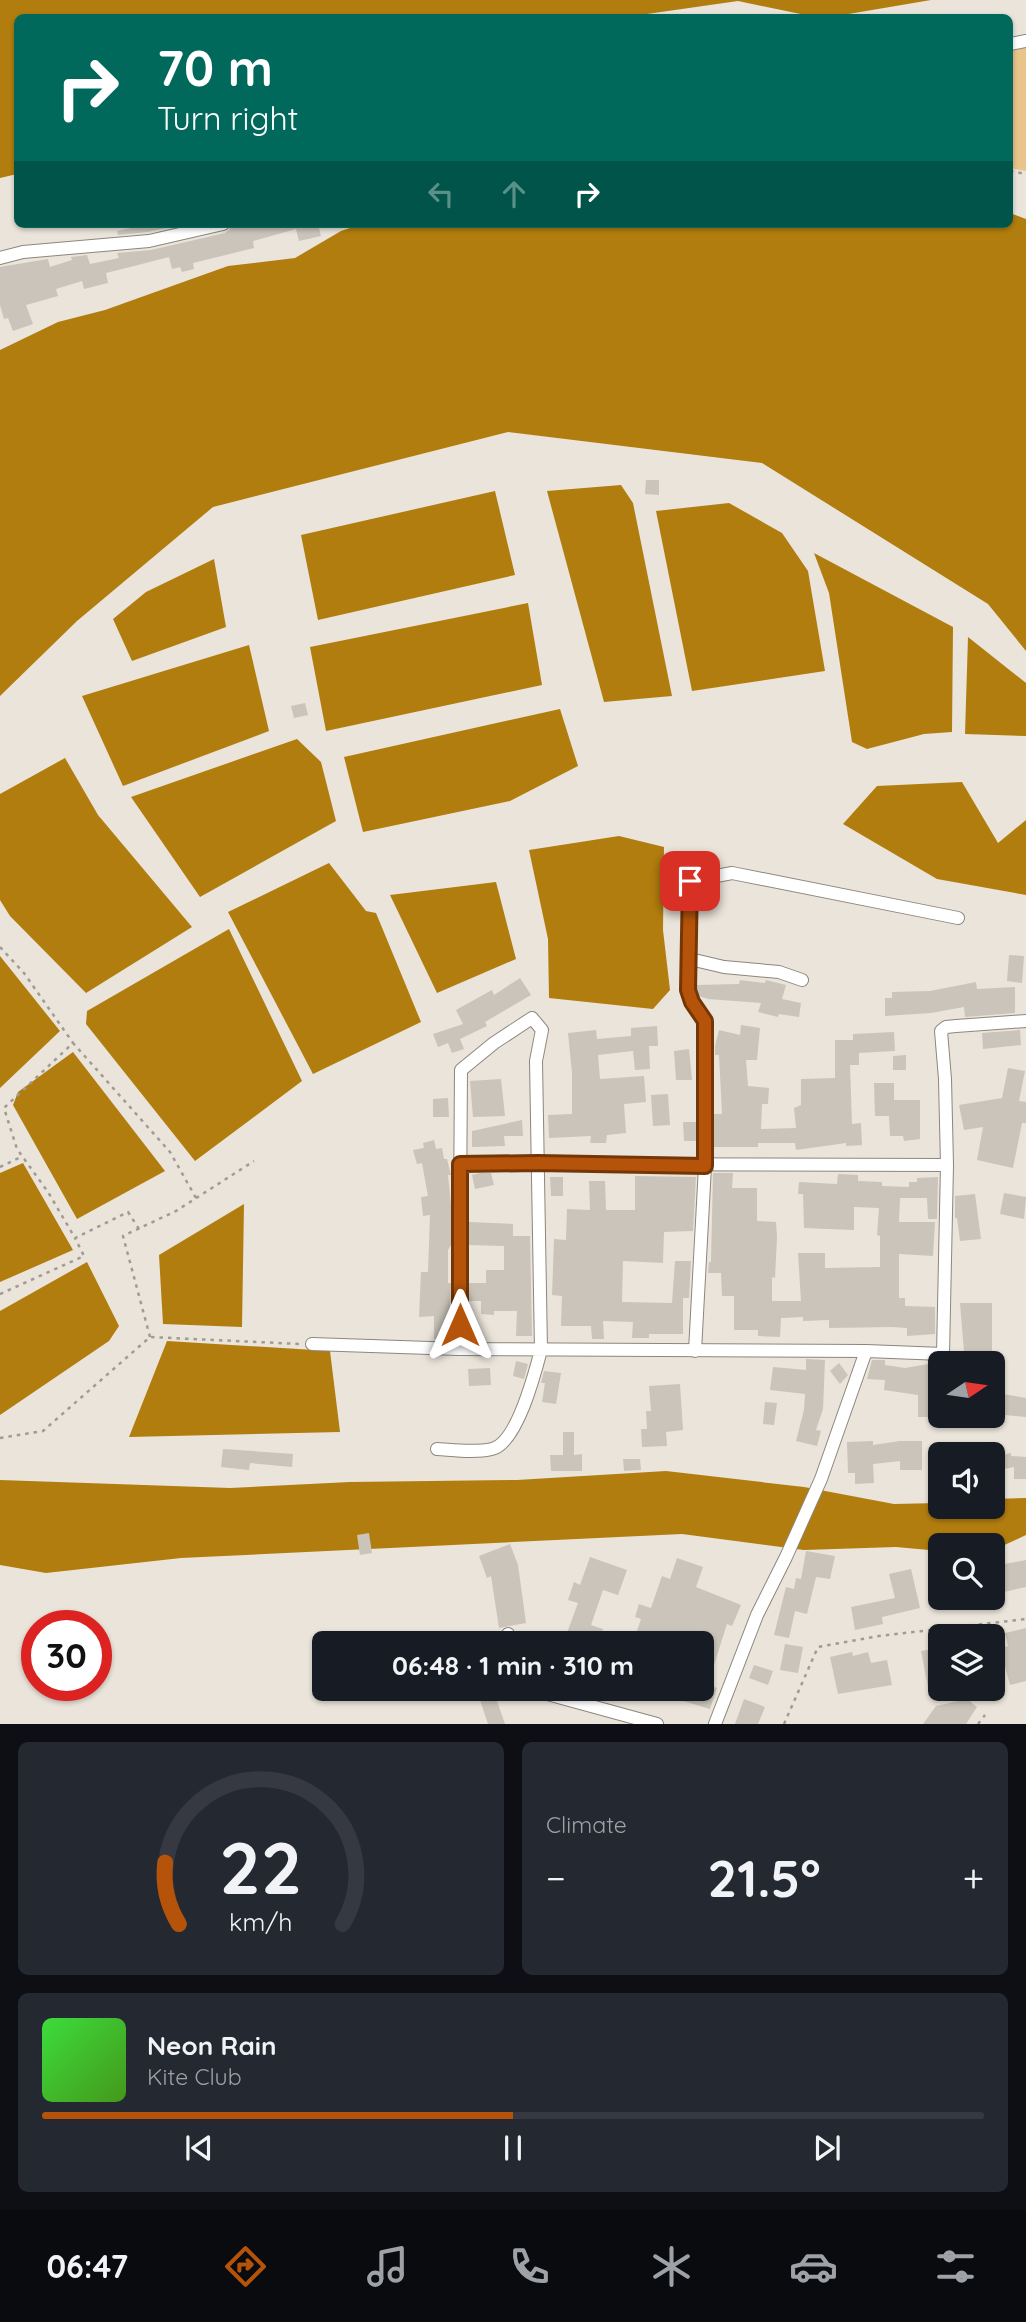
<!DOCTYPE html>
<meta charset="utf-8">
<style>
body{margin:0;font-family:Quicksand,sans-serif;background:#242831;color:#f1f3f6;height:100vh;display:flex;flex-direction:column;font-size:26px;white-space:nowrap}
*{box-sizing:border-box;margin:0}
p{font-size:23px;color:#9ea1a6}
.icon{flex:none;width:38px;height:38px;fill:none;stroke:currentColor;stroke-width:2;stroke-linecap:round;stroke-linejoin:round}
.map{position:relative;height:1724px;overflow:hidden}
.sheet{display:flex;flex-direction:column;gap:18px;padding:18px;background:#0d0f14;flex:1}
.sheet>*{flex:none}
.guide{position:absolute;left:14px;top:14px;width:999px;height:214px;border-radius:10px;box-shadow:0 2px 5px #0004;background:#00695c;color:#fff;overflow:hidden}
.needle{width:46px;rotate:77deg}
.buttons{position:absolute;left:928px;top:1351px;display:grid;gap:14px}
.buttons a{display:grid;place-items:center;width:77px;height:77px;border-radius:10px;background:#171b24;box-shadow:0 2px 5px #0004;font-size:35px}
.speed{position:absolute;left:21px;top:1610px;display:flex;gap:14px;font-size:35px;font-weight:700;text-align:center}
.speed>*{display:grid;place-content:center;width:91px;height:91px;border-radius:50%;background:#171b24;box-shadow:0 2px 5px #0004;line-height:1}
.speed .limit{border:10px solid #d22;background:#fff;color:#111}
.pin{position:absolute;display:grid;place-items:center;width:60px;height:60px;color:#fff;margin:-30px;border-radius:14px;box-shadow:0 4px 10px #0006}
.me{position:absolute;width:77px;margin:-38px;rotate:0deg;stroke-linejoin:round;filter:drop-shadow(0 0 5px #0008)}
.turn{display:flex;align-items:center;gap:24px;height:147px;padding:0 28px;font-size:32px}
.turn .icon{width:91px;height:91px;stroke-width:2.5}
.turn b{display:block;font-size:49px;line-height:60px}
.lanes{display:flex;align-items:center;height:66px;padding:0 28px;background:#0003;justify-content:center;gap:35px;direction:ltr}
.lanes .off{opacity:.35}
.big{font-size:52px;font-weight:800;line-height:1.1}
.sheet .tile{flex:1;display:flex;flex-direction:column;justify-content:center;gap:10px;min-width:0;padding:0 24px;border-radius:10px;background:#242831}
.sheet .dial{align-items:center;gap:0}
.dial svg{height:182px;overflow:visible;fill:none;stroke:#363941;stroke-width:7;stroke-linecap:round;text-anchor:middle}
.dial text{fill:#f1f3f6;stroke:none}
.song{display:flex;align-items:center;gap:21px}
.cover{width:84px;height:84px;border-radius:10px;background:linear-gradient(135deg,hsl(120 70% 55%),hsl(100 70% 35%))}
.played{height:7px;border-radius:4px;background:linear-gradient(90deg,#b45309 50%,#363941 50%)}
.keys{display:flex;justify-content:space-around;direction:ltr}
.heat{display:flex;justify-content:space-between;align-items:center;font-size:38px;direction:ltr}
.sheet .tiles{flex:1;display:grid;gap:18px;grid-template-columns:1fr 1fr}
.tile:last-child{grid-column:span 2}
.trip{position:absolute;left:312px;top:1631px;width:402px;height:70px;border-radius:10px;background:#171b24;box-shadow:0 2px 5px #0004;font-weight:800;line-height:70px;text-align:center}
.tab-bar{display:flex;height:112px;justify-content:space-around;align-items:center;background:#090b0e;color:#9ea1a6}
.tab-bar .icon{width:49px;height:49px}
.tab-bar .active{color:#b45309}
.tab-bar b{font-size:32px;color:#f1f3f6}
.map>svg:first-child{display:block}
.green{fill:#e9c48b}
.water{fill:#b17d0e}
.building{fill:#cac4ba}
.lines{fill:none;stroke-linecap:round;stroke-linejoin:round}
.street-casing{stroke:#8c867d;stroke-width:14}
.path{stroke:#a09c94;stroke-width:2.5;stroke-dasharray:3.5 5;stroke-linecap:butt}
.street{stroke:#fff;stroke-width:12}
.route-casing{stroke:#753606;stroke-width:18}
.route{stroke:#b45309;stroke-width:12}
</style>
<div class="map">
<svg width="1026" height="1724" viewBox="0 0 1026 1724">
<rect width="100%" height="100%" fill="#eae4da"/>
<path class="green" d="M1026 46V171L1010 168V51Z"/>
<path class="water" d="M0 0H931L825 18 815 17 738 1 619 18H18L17 174 0 178Z
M1010 213 1026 219V651L988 604 762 463 508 432 213 507 77 621 0 696V350L58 322 105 310 228 266 295 258 341 231 362 224H1010Z
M621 485 633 503 672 696 604 702 547 491Z
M495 491 515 575 318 620 301 535Z
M729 503 782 533 808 571 825 671 692 691 656 511Z
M814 553 953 627 952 732 924 734 867 749 852 742 829 593Z
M214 559 226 627 132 661 113 619 146 592Z
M528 603 542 685 326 731 310 647Z
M968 637 1026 683V736L965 734Z
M249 645 269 731 123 786 82 696Z
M560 709 578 766 510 801 363 832 344 757Z
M297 739 321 762 336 821 200 897 131 797Z
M65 758 98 815 192 927 86 993 10 916 0 900V794Z
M962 782 998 843 1026 820V895L937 879 843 824 877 786Z
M619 836 664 847 663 930 670 990 653 1009 549 998 548 939 529 850Z
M329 863 366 911 376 913 421 1022 313 1074 228 912Z
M496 882 516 959 437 993 390 895Z
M229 929 302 1081 195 1161 86 1024 87 1011Z
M0 956 60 1031 0 1088Z
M73 1052 165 1171 77 1219 13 1105 18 1092Z
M23 1163 73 1250 0 1282V1173Z
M244 1204 242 1327 163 1324 159 1255Z
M87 1262 119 1326 109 1341 0 1415V1311Z
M167 1341 330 1351 340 1432 129 1437Z
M666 1471 804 1487 894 1504 940 1503V1507H992V1499L1026 1498V1535L998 1548 992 1549V1545H940V1551L896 1547 804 1550 682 1534 181 1558 46 1573 0 1565V1480L230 1488 350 1482 517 1480Z"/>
<path class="building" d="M151 224H184L148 232 118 235 117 231Z
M232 224H318L321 236 299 241 296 229 253 241 254 248 193 263 194 269 182 272 180 267 172 269 169 257 134 266 106 273 108 283 84 289 82 281 56 289 58 296 26 305 33 324 13 331 8 318 4 319 0 305V267L48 259 50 267 72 260 71 257 87 255 90 264 119 258 117 253 151 250 225 233 229 230Z
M646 480H659V495L645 494Z
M305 703 308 715 294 718 291 706Z
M1009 955 1024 956 1022 983 1007 981Z
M520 978 531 995 485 1022 487 1026 460 1039 464 1049 452 1053 448 1043 438 1047 433 1034 463 1024 456 1010 492 990 494 995Z
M740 980 765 983 766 980 786 985 782 999 801 1003 799 1017 779 1014 778 1017 758 1012 761 1003 708 999 699 996 697 989V985L739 984Z
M976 982 977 989 1015 987V1013L965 1017 964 1007 931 1013 885 1016V998H892V992L930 991Z
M741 1025 760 1028 757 1060H746L748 1086 769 1088 768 1104H762L761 1129 796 1128 794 1108 801 1105V1079L835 1078V1040H853V1034L894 1032 895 1051 859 1053V1065H850L852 1124 861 1123 862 1145 846 1146V1143L796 1150 795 1143H758V1147H714V1114H722L719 1055H715V1046L719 1030 740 1035Z
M657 1026 658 1046H649L650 1069 635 1070 633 1051 598 1055 600 1079 644 1076 646 1102 624 1104 626 1133 607 1135 606 1143H590L591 1136 549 1138 548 1115 572 1114V1073L568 1033 596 1030 597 1039 631 1036V1028Z
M1020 1030 1021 1045 983 1049 982 1033Z
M689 1049 692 1080H676L674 1051Z
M906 1055V1070H893V1056Z
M1008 1068 1025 1071 1019 1101 1026 1102V1123H1022L1013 1168 977 1160 983 1127 964 1130 959 1105 1002 1098Z
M501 1079 505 1116 473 1117 470 1081Z
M874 1083H894V1100H920V1139L904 1141 903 1136H890L889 1116H875Z
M668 1094 670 1125 653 1126 651 1095Z
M448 1098 449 1117H433V1099Z
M522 1120 523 1136H504L505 1146 472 1147V1131Z
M683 1122H697L696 1141H684Z
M434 1140 436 1149 442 1148 444 1159H447L451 1175H448L451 1205V1245L448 1250V1283H451L449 1338 434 1339V1316L419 1317 421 1272H428L430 1215 423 1216 421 1197 428 1196 422 1163 417 1164 413 1150 424 1148 423 1143Z
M480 1173H491L494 1185 475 1189 472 1175Z
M713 1173H733L732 1188H757V1221L776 1222 777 1237 775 1278 772 1277V1301H801L798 1253H825V1268L880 1267V1236L877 1235 879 1208 854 1207V1230L804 1228 803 1194H798L799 1182 837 1184 838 1174 858 1175V1181L882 1182V1186L909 1187V1182H917V1178L938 1177 937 1219H928L927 1198H900L899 1222H935L933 1256 899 1254V1298H905V1306L935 1307V1334L907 1336V1328L892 1327 829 1328V1320L803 1321V1317L781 1318 780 1337 758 1336V1330H734V1296H722L721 1273H708L709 1262H711Z
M635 1176 696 1177 693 1231 664 1232 663 1263 623 1261 622 1302 672 1303 675 1261H691L689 1298H683V1334H649V1338H632L633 1322 603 1321 604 1339H592L591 1326H561L562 1296 552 1295 554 1239 566 1240 567 1209 590 1210 589 1181H605L606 1210H635Z
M550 1177H563V1196H551Z
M1004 1193 1026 1197 1024 1219 1000 1214Z
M975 1194 981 1239 960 1241 957 1218H955V1196Z
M469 1222 513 1224V1236H530L532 1336H516L517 1311H494V1315L481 1314V1301H468V1283H486V1270H504V1246L468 1245Z
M960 1303H992V1351L964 1352Z
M806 1359 825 1360 823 1409 816 1430 821 1431 817 1446 796 1441 804 1410 805 1394 770 1390 773 1367 806 1370Z
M872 1360H885V1365L905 1368 928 1364 931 1382H940V1409L934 1410V1417H918V1395L884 1390 885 1380 867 1379Z
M516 1361 528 1364 524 1379 513 1376Z
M839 1363 848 1375 840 1384 830 1371Z
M490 1368 491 1385 469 1386 468 1369Z
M544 1371 561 1373 556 1404 542 1402 545 1383H541Z
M680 1384 683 1430 666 1432 667 1446 642 1447 641 1429H647L646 1411H651L649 1386Z
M997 1393 1026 1398V1417L994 1414Z
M765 1402 777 1403 774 1425 763 1424Z
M563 1432H574V1455L582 1454V1471H551L550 1455H563Z
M873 1441V1445L900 1441H922V1470H900V1461L873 1464 874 1483 855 1484V1473H848L847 1442Z
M223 1449 293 1454 292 1467 250 1463 249 1470 221 1467Z
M1011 1453V1456L1026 1457V1479H1014V1467L995 1471 992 1458Z
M623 1459H640L641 1470 624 1471Z
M369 1533 372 1553 360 1555 357 1535Z
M510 1544 518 1565 526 1623 499 1628 491 1576 487 1578 479 1556Z
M806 1551 835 1556 830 1579 816 1577 807 1614 795 1611 789 1638 774 1635 786 1587 794 1589 796 1578 801 1579Z
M590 1557 627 1570 618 1595 603 1590 591 1625 603 1629 599 1642 589 1639 587 1643H572L574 1636 567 1633 578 1603 568 1600 574 1582 580 1585Z
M677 1558 703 1567 696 1587 741 1605 732 1626 727 1624 714 1665 702 1661V1643H688L656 1632 654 1639 636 1634 641 1619 635 1617 639 1604 651 1608 662 1576 670 1579Z
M1026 1560V1587L1000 1593 994 1566Z
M911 1569 920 1608 882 1617 883 1624 855 1630 851 1607 895 1598 889 1574Z
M1026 1628V1681L1010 1685 1000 1648 1008 1646 1005 1633Z
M785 1644 803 1647 798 1673 780 1670Z
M940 1648V1685L928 1687 921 1651Z
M852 1652 853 1656 868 1652 871 1663 887 1660 892 1685 838 1694 830 1657Z
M754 1665 773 1671 768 1685 749 1678Z
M702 1683 717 1688 710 1709 680 1700 684 1689H702Z
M495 1695 505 1724H488L480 1700Z
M744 1699 765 1707 758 1724H735Z
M967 1699 977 1707 966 1724H923L936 1706Z"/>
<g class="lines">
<defs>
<path id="street" d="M1010 44 1026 41
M0 258 23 252 149 241 223 224
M690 959V881L732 873 958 918
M460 1164 947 1165
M312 1344 459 1349 866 1351 943 1354 947 1165 945 1079 941 1031 946 1027 956 1026 1026 1021
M695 1351 705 1166 706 1049 705 1021 692 1002 688 990 690 959 724 967 779 972 802 980
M437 1449C454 1450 475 1453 492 1449 517 1443 535 1373 541 1350L536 1061 542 1030 532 1018 494 1043 461 1070 459 1349
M508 1634 510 1643
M529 1689 657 1724
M715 1724 757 1615 786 1557 821 1479 866 1351"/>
</defs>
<use href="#street" class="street-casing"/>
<path class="path" d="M1010 171 1026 174
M0 947 24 973 73 1043
M0 1167 23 1156
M139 1229 128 1212 75 1238 48 1192 17 1149 4 1108 73 1043 170 1152 196 1198
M0 1294 84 1256 75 1238
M150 1337 123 1236 176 1211 254 1161
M0 1438 43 1431 150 1337 300 1344
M784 1724 818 1647 879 1636 1026 1619
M978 1724 985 1715"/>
<use href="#street" class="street"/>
</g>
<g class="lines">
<defs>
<path id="route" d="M460 1325V1164L538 1163 705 1166V1021L692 1002 688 990 690 881"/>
</defs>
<use href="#route" class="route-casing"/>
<use href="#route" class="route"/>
</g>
</svg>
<div class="buttons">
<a><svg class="needle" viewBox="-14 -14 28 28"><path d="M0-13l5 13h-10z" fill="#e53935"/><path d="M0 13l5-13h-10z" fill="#9ea1a6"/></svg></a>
<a><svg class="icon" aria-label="sound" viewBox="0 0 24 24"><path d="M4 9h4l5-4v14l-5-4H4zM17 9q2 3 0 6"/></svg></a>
<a><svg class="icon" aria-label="search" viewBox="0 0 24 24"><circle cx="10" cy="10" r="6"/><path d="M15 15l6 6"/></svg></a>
<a><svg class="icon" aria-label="layers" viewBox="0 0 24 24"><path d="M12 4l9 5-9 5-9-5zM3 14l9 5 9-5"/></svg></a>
</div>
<div class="speed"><div class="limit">30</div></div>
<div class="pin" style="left:690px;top:881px;background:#d93025"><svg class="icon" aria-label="arrive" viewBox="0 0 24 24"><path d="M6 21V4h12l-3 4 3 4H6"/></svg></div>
<svg class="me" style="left:460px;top:1325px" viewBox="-20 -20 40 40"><path d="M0-17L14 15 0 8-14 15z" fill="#b45309" stroke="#fff" stroke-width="4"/></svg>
<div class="trip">06:48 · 1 min · 310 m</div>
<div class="guide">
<div class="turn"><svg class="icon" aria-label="right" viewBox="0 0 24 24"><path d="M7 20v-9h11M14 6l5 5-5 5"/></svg><div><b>70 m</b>Turn right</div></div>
<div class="lanes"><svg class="icon off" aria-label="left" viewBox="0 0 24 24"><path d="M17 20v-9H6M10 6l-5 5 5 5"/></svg><svg class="icon off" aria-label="ahead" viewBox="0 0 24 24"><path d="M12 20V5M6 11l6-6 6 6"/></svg><svg class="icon" aria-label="right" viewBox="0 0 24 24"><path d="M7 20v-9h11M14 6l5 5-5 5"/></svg></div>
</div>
</div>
<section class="sheet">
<div class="tiles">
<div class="tile dial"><svg viewBox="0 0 100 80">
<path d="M14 69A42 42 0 1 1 86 69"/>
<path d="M14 69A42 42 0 0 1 8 42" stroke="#b45309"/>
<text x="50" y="56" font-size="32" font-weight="700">22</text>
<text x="50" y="72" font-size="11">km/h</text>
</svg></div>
<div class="tile"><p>Climate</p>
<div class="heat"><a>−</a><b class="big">21.5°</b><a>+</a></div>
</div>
<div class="tile">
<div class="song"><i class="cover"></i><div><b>Neon Rain</b><p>Kite Club</p></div></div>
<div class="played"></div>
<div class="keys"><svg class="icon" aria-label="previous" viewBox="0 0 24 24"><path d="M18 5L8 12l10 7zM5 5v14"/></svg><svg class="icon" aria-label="pause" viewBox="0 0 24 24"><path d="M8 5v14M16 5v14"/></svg><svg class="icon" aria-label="next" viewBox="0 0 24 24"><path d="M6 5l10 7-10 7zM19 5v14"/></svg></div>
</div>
</div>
</section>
<nav class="tab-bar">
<b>06:47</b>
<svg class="icon active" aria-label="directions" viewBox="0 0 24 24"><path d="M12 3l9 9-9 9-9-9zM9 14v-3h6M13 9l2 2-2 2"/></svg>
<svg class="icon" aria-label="music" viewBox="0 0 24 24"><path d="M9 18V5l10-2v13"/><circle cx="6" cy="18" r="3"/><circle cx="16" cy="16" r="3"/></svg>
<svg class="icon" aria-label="phone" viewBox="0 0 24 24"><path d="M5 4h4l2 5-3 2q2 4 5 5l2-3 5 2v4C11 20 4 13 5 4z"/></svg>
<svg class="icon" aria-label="climate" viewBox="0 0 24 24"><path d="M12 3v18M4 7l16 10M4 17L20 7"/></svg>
<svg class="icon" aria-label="car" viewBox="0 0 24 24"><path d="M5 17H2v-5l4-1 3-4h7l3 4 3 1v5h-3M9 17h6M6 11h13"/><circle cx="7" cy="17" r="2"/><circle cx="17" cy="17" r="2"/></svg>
<svg class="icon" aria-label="filters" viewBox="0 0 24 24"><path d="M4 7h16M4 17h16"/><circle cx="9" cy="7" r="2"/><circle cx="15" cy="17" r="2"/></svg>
</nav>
